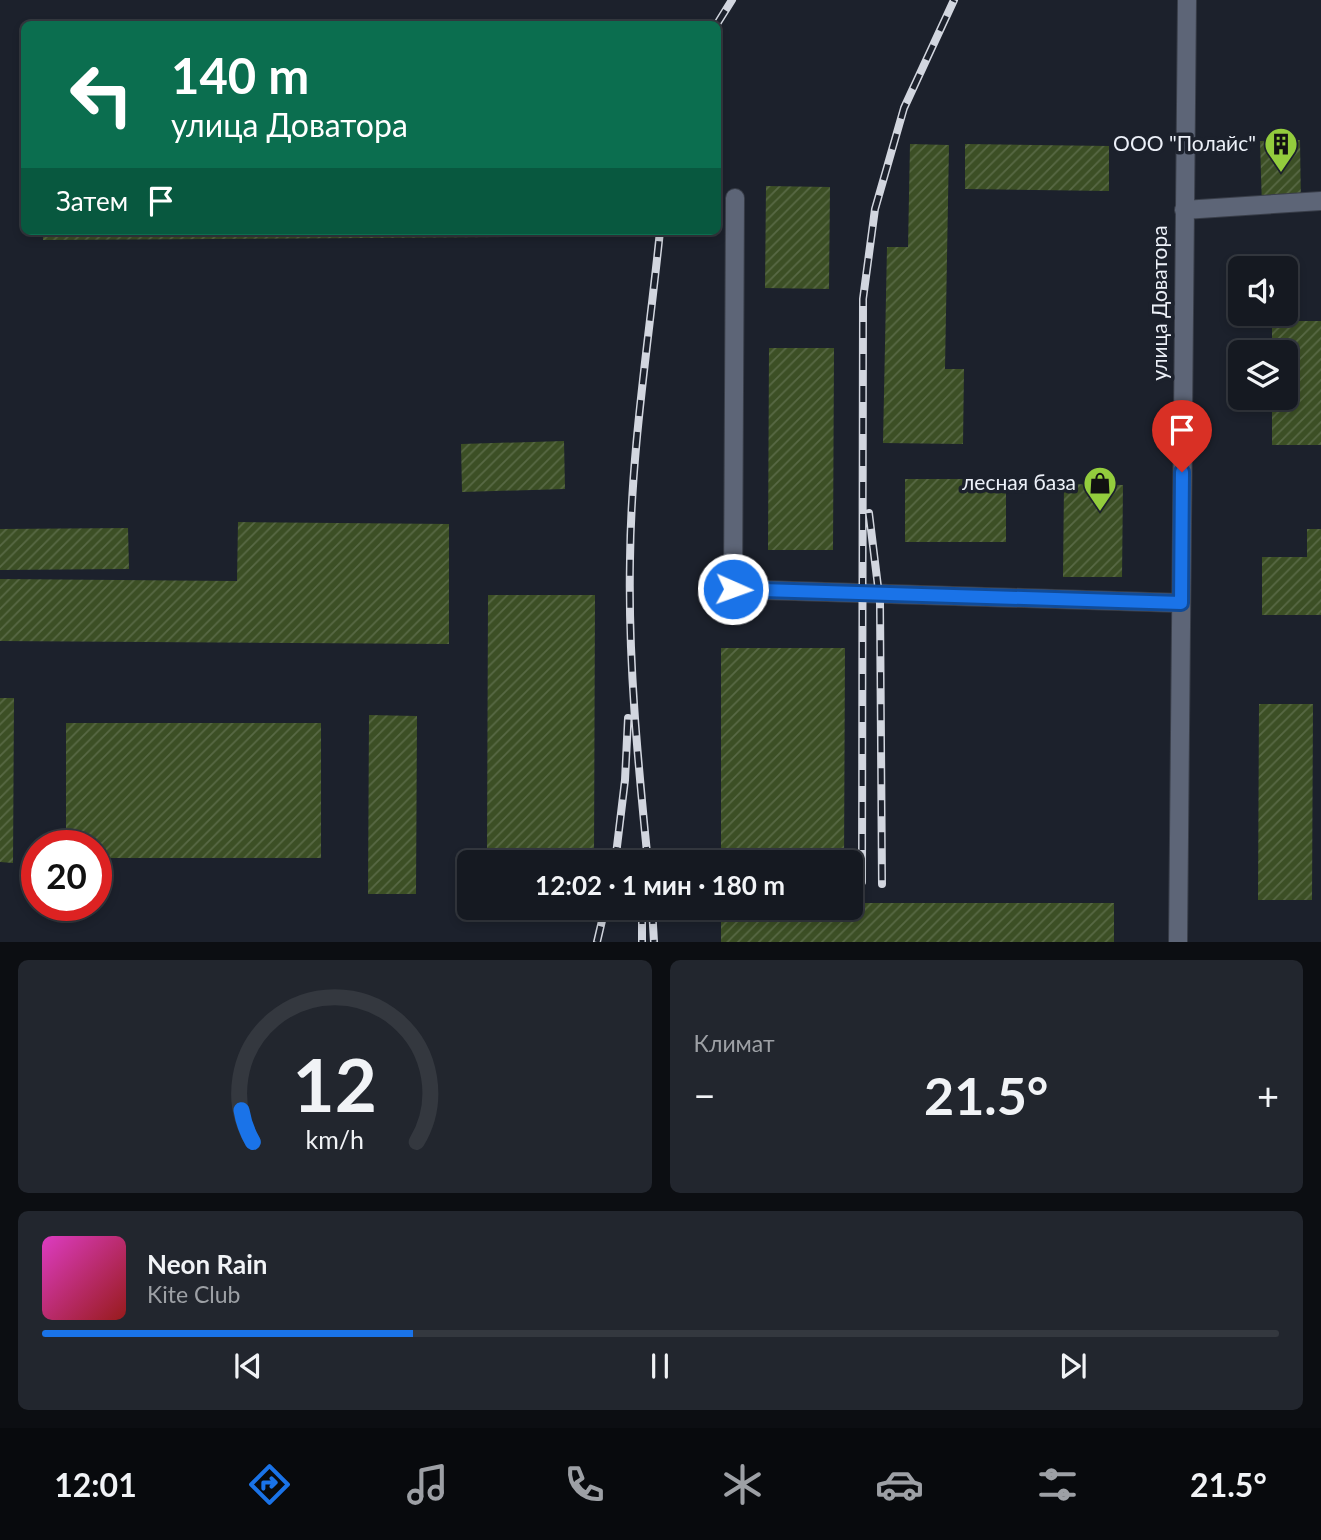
<!DOCTYPE html>
<html lang="ru">
<meta charset="utf-8">
<style>
body{margin:0;font-family:Lato,sans-serif;background:#22262e;color:#f1f3f6;height:100vh;display:flex;flex-direction:column;font-size:26px;white-space:nowrap}
*{box-sizing:border-box;margin:0}
p{font-size:23px;color:#9da0a5}
.icon{flex:none;width:38px;height:38px;fill:none;stroke:currentColor;stroke-width:2;stroke-linecap:round;stroke-linejoin:round}
.map{position:relative;height:942px;overflow:hidden}
.side{display:flex;flex-direction:column;gap:18px;padding:18px;background:#0c0e12;flex:1}
.side>*{flex:none}
.top-card{position:absolute;left:21px;top:21px;width:700px;height:214px;border-radius:10px;box-shadow:0 4px 10px #0003,0 0 0 2px #34383f;background:#0b6e4f;color:#fff;overflow:hidden}
.controls{position:absolute;left:1228px;top:256px;display:grid;gap:14px}
.controls a{display:grid;place-items:center;width:70px;height:70px;border-radius:10px;background:#151921;box-shadow:0 4px 10px #0003,0 0 0 2px #34383f;font-size:35px}
.speed{position:absolute;left:21px;top:830px;display:flex;gap:14px;font-size:35px;font-weight:700;text-align:center}
.speed>*{display:grid;place-content:center;width:91px;height:91px;border-radius:50%;background:#151921;box-shadow:0 4px 10px #0003,0 0 0 2px #34383f;line-height:1}
.speed .limit{border:10px solid #d22;background:#fff;color:#111}
.pin{position:absolute;display:grid;place-items:center;width:60px;height:60px;color:#fff;margin:-72px -30px;border-radius:50% 50% 50% 0;rotate:-45deg;box-shadow:0 0 7px #0007}
.pin .icon{rotate:45deg}
.me{position:absolute;width:77px;margin:-38px;rotate:92deg;stroke-linejoin:round;filter:drop-shadow(0 0 5px #0008)}
.turn{display:flex;align-items:center;gap:24px;height:147px;padding:0 35px;font-size:32px}
.turn .icon{width:91px;height:91px;stroke-width:2.5}
.turn b{display:block;font-size:49px;line-height:60px}
.then{display:flex;align-items:center;height:66px;padding:0 35px;background:#0003;gap:14px;font-size:26px}
.big{font-size:52px;font-weight:700;line-height:1.1}
.side .card{flex:1;display:flex;flex-direction:column;justify-content:center;gap:10px;min-width:0;padding:0 24px;border-radius:10px;background:#22262e}
.side .dial{align-items:center;gap:0}
.dial svg{height:182px;overflow:visible;fill:none;stroke:#34383f;stroke-width:7;stroke-linecap:round;text-anchor:middle}
.dial text{fill:#f1f3f6;stroke:none}
.song{display:flex;align-items:center;gap:21px}
.cover{width:84px;height:84px;border-radius:10px;background:linear-gradient(135deg,hsl(310 70% 55%),hsl(0 70% 35%))}
.played{height:7px;border-radius:4px;background:linear-gradient(90deg,#1a73e8 30%,#34383f 30%)}
.keys{display:flex;justify-content:space-around;direction:ltr}
.heat{display:flex;justify-content:space-between;align-items:center;font-size:38px;direction:ltr}
.side .tiles{flex:1;display:grid;gap:18px;grid-template-columns:1fr 1fr}
.card:last-child{grid-column:span 2}
.trip{position:absolute;left:457px;top:850px;width:406px;height:70px;border-radius:10px;background:#151921;box-shadow:0 4px 10px #0003,0 0 0 2px #34383f;font-weight:700;line-height:70px;text-align:center}
.menu{display:flex;height:112px;justify-content:space-around;align-items:center;background:#080a0d;color:#9da0a5}
.menu .icon{width:49px;height:49px}
.menu .on{color:#1a73e8}
.menu b{font-size:32px;color:#f1f3f6}
.map>svg:first-child{display:block}
.building{fill:url(#building-hatch)}
.lines{fill:none;stroke-linecap:round;stroke-linejoin:round}
.minor-casing{stroke:#393e49;stroke-width:20}
.minor{stroke:#5d6577;stroke-width:18}
.rail-casing{stroke:#d2d6df;stroke-width:8}
.rail{stroke:#1c212c;stroke-width:5;stroke-dasharray:16;stroke-linecap:butt}
.route-casing{stroke:#114b97;stroke-width:18}
.route{stroke:#1a73e8;stroke-width:12}
.labels{text-anchor:middle;stroke-width:7;stroke-linejoin:round;paint-order:stroke}
.poi-label{font-size:21px;fill:#ecf0f8;stroke:#1c212c;text-anchor:end}
.street-label{font-size:21px;fill:#ecf0f8;stroke:#1c212c}
</style>
<div class="map">
<svg width="1321" height="942" viewBox="0 0 1321 942">
<defs>
<pattern id="building-hatch" width="6" height="6" patternUnits="userSpaceOnUse" patternTransform="scale(1.75)"><rect width="6" height="6" fill="#3c4f25"/><path d="M-1 1l2-2M0 6l6-6M5 7l2-2" fill="none" stroke="#586945"/></pattern>
</defs>
<rect width="100%" height="100%" fill="#1c212c"/>
<path class="building" d="M1300 140 1301 207 1262 208 1260 141Z
M910 144 949 145 945 369H964L963 444 883 443 887 247H908Z
M965 144 1109 146V191L965 189Z
M766 186 830 187 829 289 765 288Z
M43 231H521V237L43 240Z
M1272 321H1321V445H1272V397H1286V352H1272Z
M769 348H834L833 550H768Z
M564 441 565 489 462 492 461 444Z
M905 479H1006V542H905Z
M1064 484 1123 485 1122 577H1063Z
M238 522 449 524V644L0 641V579L237 581Z
M128 528 129 569 0 570V529Z
M1307 529H1321V615H1262V557H1307Z
M488 595H595L594 855 487 854Z
M721 648H845L844 863H721Z
M0 698H14L13 863 0 862Z
M1259 704H1313L1312 900H1258Z
M369 715 417 716 416 894H368Z
M66 723H321V858H96V845H66Z
M850 903H1114V942H721V908H850Z"/>
<g class="lines">
<defs>
<path id="minor" d="M735 198 733 589 1181 603
M1184 210 1321 201
M1178 942 1187 0"/>
</defs>
<use href="#minor" class="minor-casing"/>
<use href="#minor" class="minor"/>
<defs>
<path id="rail" d="M717 24 732 0
M869 513 880 603 882 884
M615 863 625 780 628 718
M648 863C638 762 628 661 630 560 631 450 649 340 660 231
M862 882 863 299 875 209 904 108 954 0
M642 908V942
M652 908 654 942
M597 942 605 908"/>
</defs>
<use href="#rail" class="rail-casing"/>
<use href="#rail" class="rail"/>
</g>
<g class="lines">
<defs>
<path id="route" d="M733 589 1181 603 1182 472"/>
</defs>
<use href="#route" class="route-casing"/>
<use href="#route" class="route"/>
</g>
<defs>
<symbol id="building-pin" viewBox="-11 -11 22 30"><path d="M0 17L-7.5 6A9.5 9.5 0 1 1 7.5 6Z" fill="#93cc3d" stroke="#1c212c"/><path d="M-4-6H4V6H1V3H-1V6H-4ZM-2.5-4.3h1.7v1.8h-1.7ZM.8-4.3h1.7v1.8H.8ZM-2.5-1h1.7V.8h-1.7ZM.8-1h1.7V.8H.8Z" fill="#111"/></symbol>
<symbol id="shop-pin" viewBox="-11 -11 22 30"><path d="M0 17L-7.5 6A9.5 9.5 0 1 1 7.5 6Z" fill="#93cc3d" stroke="#1c212c"/><path d="M-5-2.5h2.3a2.7 3.5 0 0 1 5.4 0H5L5.5 6h-11ZM-1.5-2.5h3a1.5 2.3 0 0 0-3 0Z" fill="#111"/></symbol>
</defs>
<g fill-rule="evenodd">
<use href="#building-pin" x="1262" y="125" width="38" height="52"/>
<use href="#shop-pin" x="1081" y="464" width="38" height="52"/>
</g>
<g class="labels">
<g class="poi-label">
<text x="1256" y="151">ООО "Полайс"</text>
<text x="1076" y="490">лесная база</text>
</g>
<g class="street-label">
<text transform="translate(1160 303) rotate(-90)" y="7">улица Доватора</text>
</g>
</g>
</svg>
<div class="controls">
<a><svg class="icon" aria-label="sound" viewBox="0 0 24 24"><path d="M4 9h4l5-4v14l-5-4H4zM17 9q2 3 0 6"/></svg></a>
<a><svg class="icon" aria-label="layers" viewBox="0 0 24 24"><path d="M12 4l9 5-9 5-9-5zM3 14l9 5 9-5"/></svg></a>
</div>
<div class="speed"><div class="limit">20</div></div>
<div class="pin" style="left:1182px;top:472px;background:#d93025"><svg class="icon" aria-label="arrive" viewBox="0 0 24 24"><path d="M6 21V4h12l-3 4 3 4H6"/></svg></div>
<svg class="me" style="left:733px;top:589px" viewBox="-20 -20 40 40"><circle r="17" fill="#1a73e8" stroke="#fff" stroke-width="3"/><path d="M0-11L8 9 0 5-8 9z" fill="#fff"/></svg>
<div class="trip">12:02 · 1 мин · 180 m</div>
<div class="top-card">
<div class="turn"><svg class="icon" aria-label="left" viewBox="0 0 24 24"><path d="M17 20v-9H6M10 6l-5 5 5 5"/></svg><div><b>140 m</b>улица Доватора</div></div>
<div class="then">Затем<svg class="icon" aria-label="arrive" viewBox="0 0 24 24"><path d="M6 21V4h12l-3 4 3 4H6"/></svg></div>
</div>
</div>
<section class="side">
<div class="tiles">
<div class="card dial"><svg viewBox="0 0 100 80">
<path d="M14 69A42 42 0 1 1 86 69"/>
<path d="M14 69A42 42 0 0 1 9 55" stroke="#1a73e8"/>
<text x="50" y="56" font-size="32" font-weight="700">12</text>
<text x="50" y="72" font-size="11">km/h</text>
</svg></div>
<div class="card"><p>Климат</p>
<div class="heat"><a>−</a><b class="big">21.5°</b><a>+</a></div>
</div>
<div class="card">
<div class="song"><i class="cover"></i><div><b>Neon Rain</b><p>Kite Club</p></div></div>
<div class="played"></div>
<div class="keys"><svg class="icon" aria-label="previous" viewBox="0 0 24 24"><path d="M18 5L8 12l10 7zM5 5v14"/></svg><svg class="icon" aria-label="pause" viewBox="0 0 24 24"><path d="M8 5v14M16 5v14"/></svg><svg class="icon" aria-label="next" viewBox="0 0 24 24"><path d="M6 5l10 7-10 7zM19 5v14"/></svg></div>
</div>
</div>
</section>
<nav class="menu">
<b>12:01</b>
<svg class="icon on" aria-label="directions" viewBox="0 0 24 24"><path d="M12 3l9 9-9 9-9-9zM9 14v-3h6M13 9l2 2-2 2"/></svg>
<svg class="icon" aria-label="music" viewBox="0 0 24 24"><path d="M9 18V5l10-2v13"/><circle cx="6" cy="18" r="3"/><circle cx="16" cy="16" r="3"/></svg>
<svg class="icon" aria-label="phone" viewBox="0 0 24 24"><path d="M5 4h4l2 5-3 2q2 4 5 5l2-3 5 2v4C11 20 4 13 5 4z"/></svg>
<svg class="icon" aria-label="climate" viewBox="0 0 24 24"><path d="M12 3v18M4 7l16 10M4 17L20 7"/></svg>
<svg class="icon" aria-label="car" viewBox="0 0 24 24"><path d="M5 17H2v-5l4-1 3-4h7l3 4 3 1v5h-3M9 17h6M6 11h13"/><circle cx="7" cy="17" r="2"/><circle cx="17" cy="17" r="2"/></svg>
<svg class="icon" aria-label="filters" viewBox="0 0 24 24"><path d="M4 7h16M4 17h16"/><circle cx="9" cy="7" r="2"/><circle cx="15" cy="17" r="2"/></svg>
<b>21.5°</b>
</nav>
